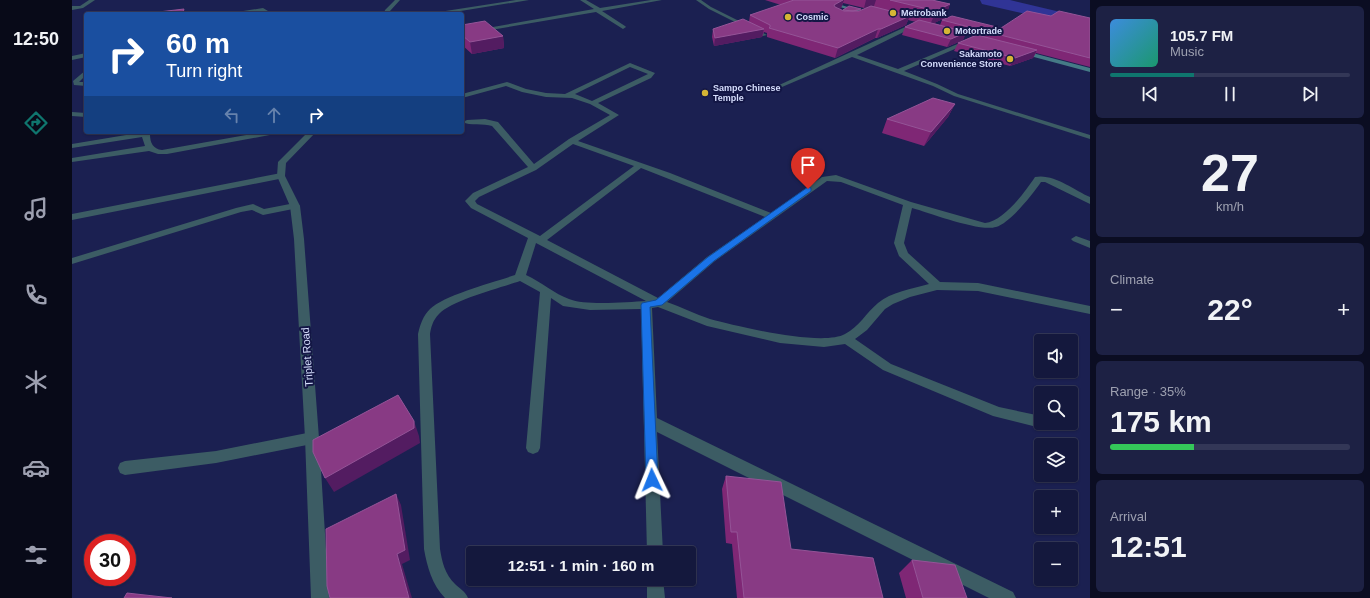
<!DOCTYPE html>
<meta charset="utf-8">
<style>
body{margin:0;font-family:Helvetica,sans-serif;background:#1d2144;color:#f1f3f6;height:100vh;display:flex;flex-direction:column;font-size:15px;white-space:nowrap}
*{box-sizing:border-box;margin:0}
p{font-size:13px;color:#9da0b0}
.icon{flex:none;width:22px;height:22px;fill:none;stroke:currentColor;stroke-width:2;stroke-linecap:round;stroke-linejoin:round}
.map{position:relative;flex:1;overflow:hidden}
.details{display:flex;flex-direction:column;gap:6px;padding:6px;background:#0b0d22;width:280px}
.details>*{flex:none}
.banner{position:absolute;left:12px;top:12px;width:380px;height:122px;border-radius:4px;box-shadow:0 1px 3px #0004,0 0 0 1px #333757;background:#1a4fa0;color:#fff;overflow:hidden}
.controls{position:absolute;left:962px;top:334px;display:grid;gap:8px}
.controls a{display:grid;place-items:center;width:44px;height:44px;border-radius:4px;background:#14183d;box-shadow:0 1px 3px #0004,0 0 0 1px #333757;font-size:20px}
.speed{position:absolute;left:12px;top:534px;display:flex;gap:8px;font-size:20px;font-weight:700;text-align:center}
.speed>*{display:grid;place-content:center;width:52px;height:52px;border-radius:50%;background:#14183d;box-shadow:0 1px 3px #0004,0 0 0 1px #333757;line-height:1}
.speed .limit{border:6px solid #d22;background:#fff;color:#111}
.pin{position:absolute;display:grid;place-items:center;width:34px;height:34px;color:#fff;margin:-41px -17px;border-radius:50% 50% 50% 0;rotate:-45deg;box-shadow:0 0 4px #0007}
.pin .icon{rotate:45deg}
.me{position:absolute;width:44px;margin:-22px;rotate:358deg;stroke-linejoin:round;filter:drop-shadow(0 0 3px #0008)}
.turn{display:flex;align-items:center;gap:14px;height:84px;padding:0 16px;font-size:18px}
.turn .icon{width:52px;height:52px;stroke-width:2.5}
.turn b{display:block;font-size:28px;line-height:34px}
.lanes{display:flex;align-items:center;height:38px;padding:0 16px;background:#0003;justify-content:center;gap:20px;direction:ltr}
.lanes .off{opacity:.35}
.big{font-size:30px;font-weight:700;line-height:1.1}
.details .widget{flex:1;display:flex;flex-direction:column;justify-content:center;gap:6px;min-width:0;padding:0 14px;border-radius:6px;background:#1d2144}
.details .dial{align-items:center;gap:0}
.dial b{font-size:52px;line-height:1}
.song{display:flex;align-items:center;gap:12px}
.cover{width:48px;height:48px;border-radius:6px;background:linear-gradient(135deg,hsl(210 70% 55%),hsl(160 70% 35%))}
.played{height:4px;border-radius:2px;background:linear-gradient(90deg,#0f766e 35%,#333757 35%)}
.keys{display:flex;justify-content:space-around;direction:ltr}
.heat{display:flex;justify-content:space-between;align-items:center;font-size:22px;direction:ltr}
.charge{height:6px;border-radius:3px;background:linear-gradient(90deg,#34c759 35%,#333757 0)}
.trip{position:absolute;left:394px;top:546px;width:230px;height:40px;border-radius:4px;background:#14183d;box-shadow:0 1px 3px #0004,0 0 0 1px #333757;font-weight:700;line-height:40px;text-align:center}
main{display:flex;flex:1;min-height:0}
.dock{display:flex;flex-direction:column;width:72px;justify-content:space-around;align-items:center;background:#080a18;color:#9da0b0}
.dock .icon{width:28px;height:28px}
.dock .current{color:#0f766e}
.dock b{font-size:18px;color:#f1f3f6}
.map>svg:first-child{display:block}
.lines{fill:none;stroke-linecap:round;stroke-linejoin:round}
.river{fill:#303496;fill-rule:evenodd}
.service{fill:#3c5c64;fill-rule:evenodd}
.minor{fill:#3c5c64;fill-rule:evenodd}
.tertiary{fill:#3c5c64;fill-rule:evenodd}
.secondary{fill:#457a86;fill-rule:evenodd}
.wall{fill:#7f2775;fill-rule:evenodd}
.shaded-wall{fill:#531c61}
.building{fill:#883a84;stroke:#945497}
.route{fill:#1a73e8;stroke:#114b97}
.poi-dot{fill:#d5b535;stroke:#131645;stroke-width:1.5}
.labels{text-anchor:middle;stroke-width:4;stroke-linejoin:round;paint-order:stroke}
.far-poi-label{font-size:9px;font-weight:bold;fill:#d6defd;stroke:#131645;text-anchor:start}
.street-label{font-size:11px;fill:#d6defd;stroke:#131645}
</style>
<main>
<nav class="dock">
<b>12:50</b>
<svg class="icon current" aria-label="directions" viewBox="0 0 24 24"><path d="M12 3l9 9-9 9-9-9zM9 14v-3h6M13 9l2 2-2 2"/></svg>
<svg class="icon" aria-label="music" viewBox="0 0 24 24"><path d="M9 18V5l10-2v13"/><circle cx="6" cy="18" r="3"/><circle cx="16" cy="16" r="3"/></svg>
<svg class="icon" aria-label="phone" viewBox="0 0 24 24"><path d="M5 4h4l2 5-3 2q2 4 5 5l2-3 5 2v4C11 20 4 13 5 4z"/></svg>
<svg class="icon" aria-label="climate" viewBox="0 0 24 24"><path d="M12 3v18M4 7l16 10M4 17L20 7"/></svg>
<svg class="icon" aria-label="car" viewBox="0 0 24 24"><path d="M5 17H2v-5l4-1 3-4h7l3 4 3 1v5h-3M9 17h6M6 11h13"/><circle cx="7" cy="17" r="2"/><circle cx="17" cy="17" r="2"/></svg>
<svg class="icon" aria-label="filters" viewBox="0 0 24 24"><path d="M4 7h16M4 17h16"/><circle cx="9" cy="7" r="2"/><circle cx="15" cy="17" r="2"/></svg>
</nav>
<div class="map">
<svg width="1018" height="598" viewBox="0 0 1018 598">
<rect width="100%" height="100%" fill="#1b2051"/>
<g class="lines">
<path class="river" d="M908 0H938L1018 19V29L910 4Z"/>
<path class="service" d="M624 0H629L639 7 695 35 691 36 637 9Z"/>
<path class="minor" d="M17 0H23L11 8 0 10V6H8Z
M444 0H457L370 14 367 12Z
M508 0H514L528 8 579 0H590L530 11 553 26 554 27 551 29 524 12 407 32 404 30 522 9Z
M191 8 201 14H194L190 12 152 14Z
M842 23 845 25 844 26 785 55 826 69 895 40H899V42L832 71 865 84 886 94 1018 135V139L882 96 861 86 780 57 710 87 705 86Z
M14 53V57L0 60V56Z
M558 63 583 73 579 78 526 103 547 115 506 141 598 173 699 213 750 177 764 175 839 202 913 223C932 221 953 192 963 177 981 173 1002 190 1018 197V204L973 182H969C961 194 938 223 924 227 907 232 858 213 840 208L832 243 836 253 868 282 906 283 1018 306V314L906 291 865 290 838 297 821 304 813 309 795 330 783 339 819 364 927 407 969 416V423H975L974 426 969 428 921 416 811 370 773 344 752 347 708 343 635 326 586 307 580 308 585 418 941 592 944 598H917L585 432 591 553H575L569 309 518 310 491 306 479 298 468 448 466 452 461 454 456 452 454 448 468 292 448 281C428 288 380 300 367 314 361 320 359 327 358 334L368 549C370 562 373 574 383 584 388 589 393 591 396 598H373C360 585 355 566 352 549L346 334C348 325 351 316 358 309 372 295 423 282 443 275L456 238 399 208 393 201 401 193 456 167 420 126C412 123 397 126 391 122L395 120 413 119 426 122 462 164 497 139 538 115 518 104 500 98 474 97 450 92 434 86 390 98V94L435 82 454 89 474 93 493 94ZM558 67 576 74 520 101 503 94ZM501 144 562 166 468 236 405 204 403 201 407 197 464 170ZM569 168 693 217 635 257 586 298 475 240ZM755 181 769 182 831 205 822 243 827 256 857 284C840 289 819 292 806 303 794 313 787 327 773 334 750 347 664 326 638 319 623 314 609 307 595 302L643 261ZM464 243 574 301C555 302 514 306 497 299 483 294 469 282 454 275Z
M14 70V75L7 82H14V86L2 85 1 81Z
M0 112 14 113V117L0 116Z
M72 132 78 134C78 143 81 149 90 150L191 132H207L203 134 95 154H86L77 151 0 162V158L73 146 70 137 0 148V144Z
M209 173 212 174 213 176 212 178 0 220V214Z
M223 203 226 204 228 206 226 208 191 215 180 210 169 212 0 264V258L164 208 181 204 192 209Z
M1004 236 1018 241V248L1001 241 999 239Z
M240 432 245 434 247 438 245 442 240 444 144 463 53 475 48 473 46 468 48 463 53 461 144 451Z
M575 579H591L593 598H575Z"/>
<path class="tertiary" d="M323 0H328L318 11V14H312L313 10Z
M236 132H244L214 163 213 176 228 206 232 239 247 438 257 598H239L233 438 222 239 218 206 205 176 206 162Z"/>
<path class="secondary" d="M746 0H753L792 12 787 13Z
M949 50 1018 68V72L947 53 946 52Z"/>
</g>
<path class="wall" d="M693 0H860L878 4 873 18 862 23 868 25 870 20 929 28 979 16 1018 18V67L964 53 961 58 938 66 882 51 886 43 901 36 893 34 891 40 875 47 830 35 833 27 844 22 836 20 834 25 805 38H803L763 58 695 37V33L692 32 690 37 642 46 640 37 641 29 677 22 678 15 709 5ZM771 3 792 8 802 6V7L788 11 771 10V11L767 9 769 8Z
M390 25 431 36 432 48 400 54 390 45Z
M883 104 876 117 852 146 810 133 815 119Z
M654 476 719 549 811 598H665L660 544 654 543 650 489Z
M840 560 895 598H834L827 573Z"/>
<path class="shaded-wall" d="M771 0H772L769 8 760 13 762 5Z
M794 0H804L802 6 792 8Z
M878 4 873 18 858 25 864 11Z
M112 9 113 13V14H110Z
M838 16 834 25 805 38 809 29Z
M692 29 690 37 642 46 643 38Z
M806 29 803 38 763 58 766 48Z
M895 32 891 40 875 47 879 39Z
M431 36 432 48 400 54 398 42Z
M965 50 961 58 938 66 943 58Z
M883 104 876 117 852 146 859 132Z
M342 421 347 436 348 443 262 492 253 478Z
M324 494 329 505 338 560 330 564 340 598H337L325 554Z"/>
<path class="building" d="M722 0H771L762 5 763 7 772 11H787L799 6 838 16 809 29H806L766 48 697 28 698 27V25L678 15Z
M818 0H860L878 4 864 11Z
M777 6 789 9 781 11 771 10Z
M112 9 110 14H78V13Z
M955 11 979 16 987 11 1018 18V58L870 20 880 16 929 28Z
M136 13 137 14H128Z
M671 19 692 29 643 38 641 29Z
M847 20 895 32 879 39 833 27Z
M413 21 431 36 398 42 390 35V25Z
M905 35 965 50 943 58 886 43Z
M861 98 883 104 859 132 815 119Z
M326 395 342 421V428L253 478 241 452V440Z
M654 476 709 482 719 549 801 558 811 598H672L665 532H659Z
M324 494 333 550 325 554 337 598H258L255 586 254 529Z
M840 560 883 565 895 598H851Z
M55 593 100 598H52Z"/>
<path class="route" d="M736 187 739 188V191L642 261 590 305 578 307 586 480 585 484 580 486 576 484 574 480 569 305 570 303 584 300 636 257Z"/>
<g class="poi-dot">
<circle cx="821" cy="13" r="4"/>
<circle cx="716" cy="17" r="4"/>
<circle cx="875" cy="31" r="4"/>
<circle cx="938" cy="59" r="4"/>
<circle cx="633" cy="93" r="4"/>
</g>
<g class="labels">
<g class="far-poi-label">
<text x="829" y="16">Metrobank</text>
<text x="724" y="20">Cosmic</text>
<text x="883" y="34">Motortrade</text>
<text x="930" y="57" text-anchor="end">Sakamoto<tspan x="930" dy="10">Convenience Store</tspan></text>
<text x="641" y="91">Sampo Chinese<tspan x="641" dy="10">Temple</tspan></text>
</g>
<g class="street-label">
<text transform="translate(235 357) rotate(-94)" y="4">Triplet Road</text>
</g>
</g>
</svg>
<div class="controls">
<a><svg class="icon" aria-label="sound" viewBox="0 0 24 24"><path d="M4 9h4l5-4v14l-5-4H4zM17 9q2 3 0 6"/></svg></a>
<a><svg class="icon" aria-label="search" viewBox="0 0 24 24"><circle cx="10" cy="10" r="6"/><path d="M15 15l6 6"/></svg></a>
<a><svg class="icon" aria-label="layers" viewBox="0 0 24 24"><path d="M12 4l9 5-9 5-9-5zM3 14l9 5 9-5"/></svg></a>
<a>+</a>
<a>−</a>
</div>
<div class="speed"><div class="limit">30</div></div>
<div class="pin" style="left:736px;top:189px;background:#d93025"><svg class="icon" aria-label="arrive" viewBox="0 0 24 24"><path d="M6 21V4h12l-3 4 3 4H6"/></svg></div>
<svg class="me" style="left:580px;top:480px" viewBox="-20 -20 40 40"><path d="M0-17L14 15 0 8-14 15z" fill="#1a73e8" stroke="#fff" stroke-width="4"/></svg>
<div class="trip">12:51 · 1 min · 160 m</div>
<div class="banner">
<div class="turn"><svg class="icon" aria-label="right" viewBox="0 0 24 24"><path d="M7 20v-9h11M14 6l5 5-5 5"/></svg><div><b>60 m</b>Turn right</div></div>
<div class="lanes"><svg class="icon off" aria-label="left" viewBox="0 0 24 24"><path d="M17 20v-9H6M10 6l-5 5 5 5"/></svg><svg class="icon off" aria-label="ahead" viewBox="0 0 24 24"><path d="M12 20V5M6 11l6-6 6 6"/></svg><svg class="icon" aria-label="right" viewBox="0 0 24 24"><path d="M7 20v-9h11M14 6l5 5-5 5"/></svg></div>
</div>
</div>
<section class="details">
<div class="widget">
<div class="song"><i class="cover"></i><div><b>105.7 FM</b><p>Music</p></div></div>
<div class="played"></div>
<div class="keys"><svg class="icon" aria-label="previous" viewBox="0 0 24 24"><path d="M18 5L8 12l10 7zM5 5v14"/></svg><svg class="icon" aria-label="pause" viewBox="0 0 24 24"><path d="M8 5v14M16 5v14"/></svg><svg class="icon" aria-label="next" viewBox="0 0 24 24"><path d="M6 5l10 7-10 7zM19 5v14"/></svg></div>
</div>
<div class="widget dial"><b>27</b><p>km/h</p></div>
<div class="widget"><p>Climate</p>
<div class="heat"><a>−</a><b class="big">22°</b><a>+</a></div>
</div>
<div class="widget"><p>Range · 35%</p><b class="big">175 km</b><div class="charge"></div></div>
<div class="widget"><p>Arrival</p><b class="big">12:51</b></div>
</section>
</main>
